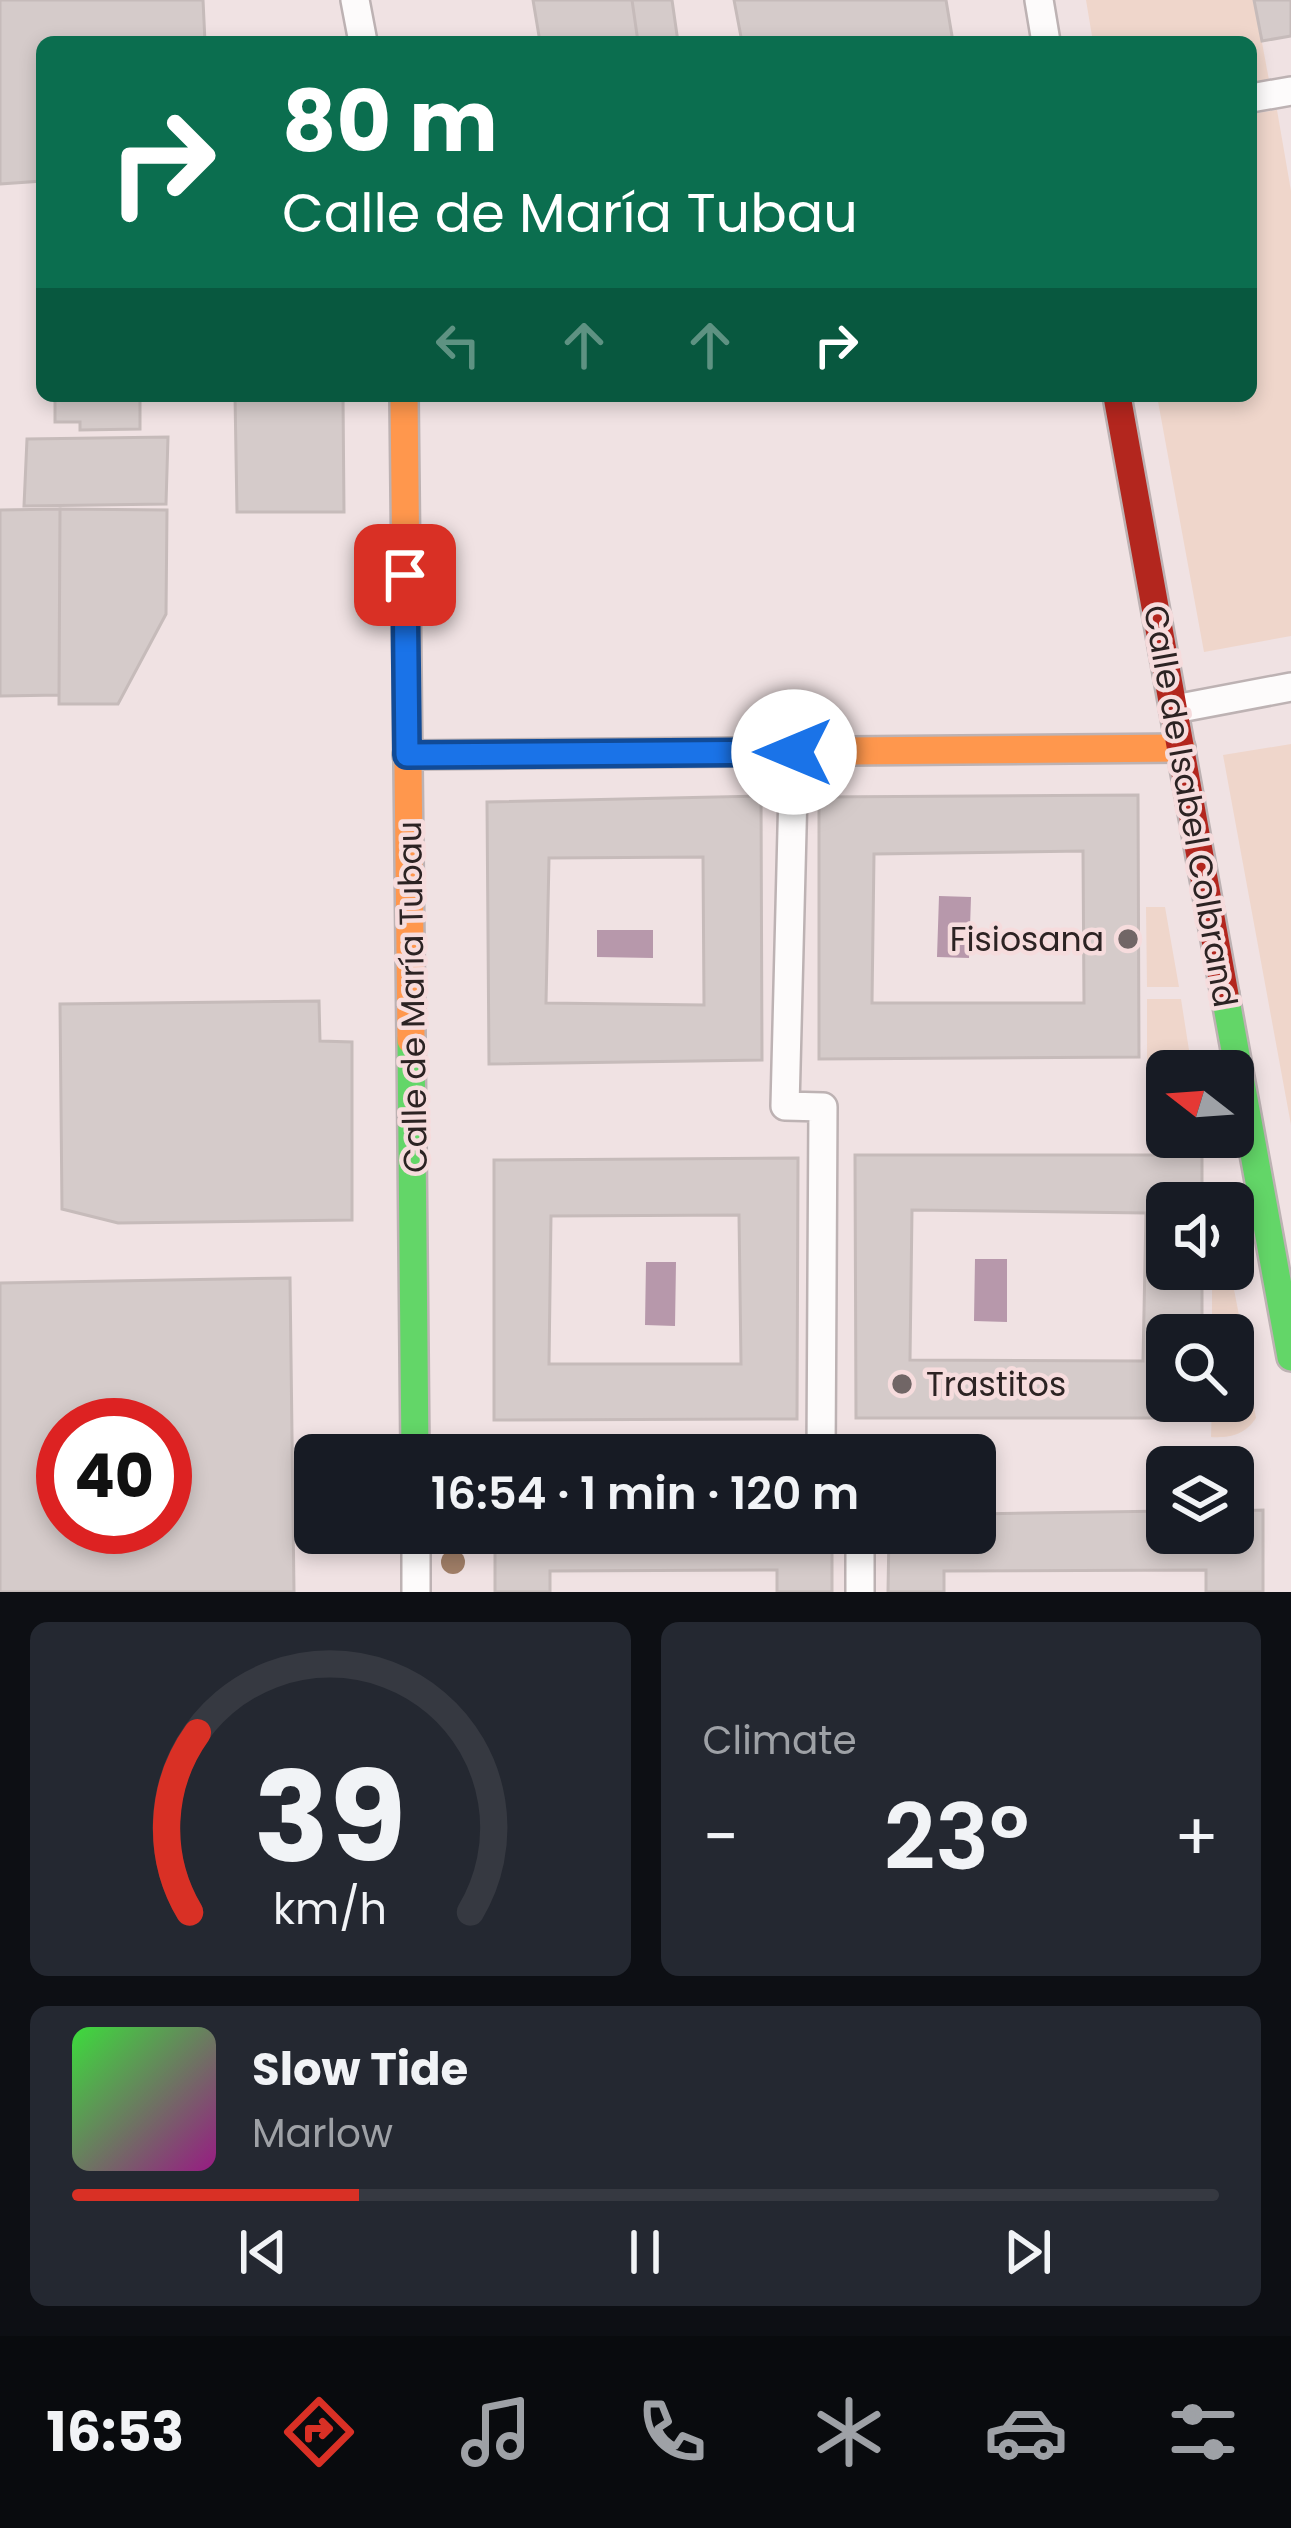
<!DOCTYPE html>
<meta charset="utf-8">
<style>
body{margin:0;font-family:Poppins,sans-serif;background:#242831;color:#f1f3f6;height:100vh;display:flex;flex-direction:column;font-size:45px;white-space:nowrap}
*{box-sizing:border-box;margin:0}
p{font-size:39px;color:#9ea1a6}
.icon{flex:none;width:66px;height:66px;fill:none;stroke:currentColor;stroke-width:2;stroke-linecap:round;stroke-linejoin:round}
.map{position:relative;height:1592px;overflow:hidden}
.sheet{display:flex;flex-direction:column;gap:30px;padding:30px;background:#0d0f14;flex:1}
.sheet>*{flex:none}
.banner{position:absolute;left:36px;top:36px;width:1221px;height:366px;border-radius:18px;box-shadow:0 6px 18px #0003;background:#0b6e4f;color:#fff;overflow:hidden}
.needle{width:78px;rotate:287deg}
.tools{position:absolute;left:1146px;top:1050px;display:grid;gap:24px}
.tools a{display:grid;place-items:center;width:108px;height:108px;border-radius:18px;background:#171b24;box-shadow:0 6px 18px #0003;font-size:60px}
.speed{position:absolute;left:36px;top:1398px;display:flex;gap:24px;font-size:60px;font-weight:700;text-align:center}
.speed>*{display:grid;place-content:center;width:156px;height:156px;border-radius:50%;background:#171b24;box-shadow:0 6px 18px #0003;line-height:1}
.speed .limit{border:18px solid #d22;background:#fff;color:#111}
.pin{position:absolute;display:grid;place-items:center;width:102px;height:102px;color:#fff;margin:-51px;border-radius:24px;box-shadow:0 6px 18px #0006}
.me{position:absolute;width:132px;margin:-66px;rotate:270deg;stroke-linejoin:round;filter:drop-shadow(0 0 9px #0008)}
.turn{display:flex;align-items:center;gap:42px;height:252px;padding:0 48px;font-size:54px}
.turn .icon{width:156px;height:156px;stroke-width:2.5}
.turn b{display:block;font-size:84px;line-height:102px}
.lanes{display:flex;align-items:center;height:114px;padding:0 48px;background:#0003;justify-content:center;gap:60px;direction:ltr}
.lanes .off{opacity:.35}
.big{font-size:90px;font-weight:600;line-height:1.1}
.sheet .card{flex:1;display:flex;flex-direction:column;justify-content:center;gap:18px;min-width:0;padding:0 42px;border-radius:18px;background:#242831}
.sheet .dial{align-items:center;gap:0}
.dial svg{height:312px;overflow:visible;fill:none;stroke:#363941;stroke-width:7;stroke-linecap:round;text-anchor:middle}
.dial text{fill:#f1f3f6;stroke:none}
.song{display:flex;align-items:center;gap:36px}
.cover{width:144px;height:144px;border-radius:18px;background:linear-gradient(135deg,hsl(120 70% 55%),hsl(310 70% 35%))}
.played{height:12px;border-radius:6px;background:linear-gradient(90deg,#d93025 25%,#363941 25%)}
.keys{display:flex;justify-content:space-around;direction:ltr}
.heat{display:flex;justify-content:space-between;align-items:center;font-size:66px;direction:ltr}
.sheet .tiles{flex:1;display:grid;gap:30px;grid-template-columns:1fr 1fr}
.card:last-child{grid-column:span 2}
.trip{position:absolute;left:294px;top:1434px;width:702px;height:120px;border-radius:18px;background:#171b24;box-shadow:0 6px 18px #0003;font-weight:600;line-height:120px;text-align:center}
.menu{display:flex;height:192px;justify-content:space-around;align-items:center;background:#090b0e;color:#9ea1a6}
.menu .icon{width:84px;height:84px}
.menu .selected{color:#d93025}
.menu b{font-size:54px;color:#f1f3f6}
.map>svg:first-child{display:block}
.green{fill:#efd6cb}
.water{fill:#b798ab}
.building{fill:#d5cbca;stroke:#c6bbba;stroke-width:3;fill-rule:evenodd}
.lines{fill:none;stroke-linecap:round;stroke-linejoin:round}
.street-casing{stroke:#bdb2b3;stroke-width:32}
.fast-casing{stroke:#bdb2b3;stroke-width:32}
.slow-casing{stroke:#bdb2b3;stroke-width:32}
.jam-casing{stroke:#bdb2b3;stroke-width:32}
.street{stroke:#fdfbfb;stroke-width:27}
.fast{stroke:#63d668;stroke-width:27}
.slow{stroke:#ff974d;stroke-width:27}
.jam{stroke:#b3261e;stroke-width:27}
.tree{fill:#a17f68}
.route-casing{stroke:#114b97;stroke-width:30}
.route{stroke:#1a73e8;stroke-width:21}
.poi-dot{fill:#716666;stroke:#f6dcdd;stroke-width:4.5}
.labels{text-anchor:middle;stroke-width:9;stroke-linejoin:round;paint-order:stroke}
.street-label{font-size:33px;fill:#2c2323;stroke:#f6dcdd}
.poi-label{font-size:33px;fill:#2c2323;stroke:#f6dcdd;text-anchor:end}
</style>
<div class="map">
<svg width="1291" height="1592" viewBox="0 0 1291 1592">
<rect width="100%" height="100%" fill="#f0e2e3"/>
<path class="green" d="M1086 0H1254L1269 80 1251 83V42H1093Z
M1277 110 1291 191V636L1204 652 1157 396H1251V114Z
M1291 744V1125L1223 755Z
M1146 907H1165L1179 987H1147Z
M1147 999H1181L1191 1063 1184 1071H1167V1078L1147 1079Z
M1212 1269H1230L1245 1346 1233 1345V1335H1212Z
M1245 1356 1256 1418C1244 1435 1231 1438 1211 1437L1212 1401H1233V1357Z"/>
<path class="water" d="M939 896 971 897 969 958 937 957Z
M597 930H653V958L597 957Z
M975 1259H1007V1322L974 1321Z
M646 1262H676L675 1326 645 1325Z"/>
<path class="building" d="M0 0H203L205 42H42V181L0 184Z
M533 0H632L638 42H540Z
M632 0H672L678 42H638Z
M734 0H946L953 42H742Z
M1254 0H1291V36L1262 41Z
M55 396H140V429L80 430V422H55Z
M235 396H343L344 512H237Z
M168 437 166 504 24 506 27 439Z
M60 509 59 695 0 696V510Z
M60 509 167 510 166 614 118 704H59Z
M1138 795 1139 1057 819 1059V797ZM1083 851 1084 1003H872L874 854Z
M761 796 762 1060 489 1064 487 802ZM703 857 704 1005 546 1003 549 858Z
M319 1001 320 1041 352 1042V1220L118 1223 62 1209 60 1004Z
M855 1155H1202V1203H1167V1269H1202V1335H1167V1401H1202V1418H856ZM912 1210 1146 1213 1143 1361 910 1360Z
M798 1158 797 1419 494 1420V1160ZM739 1215 741 1364H549L551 1216Z
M290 1278 294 1592H0V1283ZM63 1425H165V1527H63Z
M1263 1510V1592H1206V1570L944 1571V1592H888L889 1533H975V1514L1167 1511V1533H1233V1511Z
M495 1533H832V1592H777V1570L550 1571V1592H495Z"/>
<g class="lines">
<defs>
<path id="street" d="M355 0 363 42
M1039 0 1046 42
M1251 98 1291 91
M1175 709 1291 687
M794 751 785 1106 823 1107 821 1455
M416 1533V1592
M860 1533V1592"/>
<path id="fast" d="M1225 995 1291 1357
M411 1040 415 1455"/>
<path id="slow" d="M404 396 411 1040
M407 755 1181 748"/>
<path id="jam" d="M1117 396 1225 995"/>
</defs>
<use href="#street" class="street-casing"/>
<use href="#fast" class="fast-casing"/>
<use href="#slow" class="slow-casing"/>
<use href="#jam" class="jam-casing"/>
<use href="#street" class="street"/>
<use href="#fast" class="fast"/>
<use href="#slow" class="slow"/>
<use href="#jam" class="jam"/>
</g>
<circle class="tree" cx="453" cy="1562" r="12"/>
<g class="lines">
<defs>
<path id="route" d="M405 575 407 755 794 752"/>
</defs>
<use href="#route" class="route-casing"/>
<use href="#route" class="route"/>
</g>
<g class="poi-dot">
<circle cx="1128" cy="939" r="12"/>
<circle cx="902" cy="1384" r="12"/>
</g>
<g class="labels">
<g class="street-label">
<text transform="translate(1191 806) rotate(80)" y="12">Calle de Isabel Colbrand</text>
<text transform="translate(412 997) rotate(-91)" y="12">Calle de María Tubau</text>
</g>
<g class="poi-label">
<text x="1104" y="951">Fisiosana</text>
<text x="926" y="1396" text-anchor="start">Trastitos</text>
</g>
</g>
</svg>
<div class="tools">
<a><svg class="needle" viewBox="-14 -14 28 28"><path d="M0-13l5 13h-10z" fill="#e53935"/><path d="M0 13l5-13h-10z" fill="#9ea1a6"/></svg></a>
<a><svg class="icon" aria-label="sound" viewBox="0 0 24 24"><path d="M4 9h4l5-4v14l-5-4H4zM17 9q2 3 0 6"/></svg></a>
<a><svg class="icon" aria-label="search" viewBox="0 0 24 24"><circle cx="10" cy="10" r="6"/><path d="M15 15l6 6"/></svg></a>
<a><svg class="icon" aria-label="layers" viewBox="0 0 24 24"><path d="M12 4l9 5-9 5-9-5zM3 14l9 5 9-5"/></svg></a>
</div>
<div class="speed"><div class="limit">40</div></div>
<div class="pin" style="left:405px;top:575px;background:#d93025"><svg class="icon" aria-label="arrive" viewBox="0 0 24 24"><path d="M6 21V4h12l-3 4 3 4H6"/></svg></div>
<svg class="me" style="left:794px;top:752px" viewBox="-20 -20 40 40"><circle r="19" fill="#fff"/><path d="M0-13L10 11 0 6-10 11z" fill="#1a73e8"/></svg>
<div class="trip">16:54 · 1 min · 120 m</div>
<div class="banner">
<div class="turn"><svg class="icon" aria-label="right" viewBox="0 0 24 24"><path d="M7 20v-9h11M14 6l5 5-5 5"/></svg><div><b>80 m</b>Calle de María Tubau</div></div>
<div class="lanes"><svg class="icon off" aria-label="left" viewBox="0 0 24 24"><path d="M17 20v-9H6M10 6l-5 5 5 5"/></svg><svg class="icon off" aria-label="ahead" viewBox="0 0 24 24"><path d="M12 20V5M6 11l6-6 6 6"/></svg><svg class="icon off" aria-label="ahead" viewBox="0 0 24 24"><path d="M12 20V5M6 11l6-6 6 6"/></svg><svg class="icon" aria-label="right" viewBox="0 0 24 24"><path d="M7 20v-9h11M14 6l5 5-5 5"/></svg></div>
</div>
</div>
<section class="sheet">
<div class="tiles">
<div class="card dial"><svg viewBox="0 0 100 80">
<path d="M14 69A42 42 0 1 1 86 69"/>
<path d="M14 69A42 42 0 0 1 16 23" stroke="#d93025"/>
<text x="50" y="56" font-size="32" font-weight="700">39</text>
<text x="50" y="72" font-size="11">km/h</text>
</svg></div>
<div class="card"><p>Climate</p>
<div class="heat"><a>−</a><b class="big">23°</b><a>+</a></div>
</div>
<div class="card">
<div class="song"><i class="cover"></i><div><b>Slow Tide</b><p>Marlow</p></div></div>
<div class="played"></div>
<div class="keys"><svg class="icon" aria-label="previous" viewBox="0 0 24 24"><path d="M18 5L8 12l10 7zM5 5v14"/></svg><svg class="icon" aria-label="pause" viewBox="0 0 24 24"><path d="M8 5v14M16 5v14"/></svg><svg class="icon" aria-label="next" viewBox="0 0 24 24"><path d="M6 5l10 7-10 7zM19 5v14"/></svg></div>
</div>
</div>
</section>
<nav class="menu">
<b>16:53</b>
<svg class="icon selected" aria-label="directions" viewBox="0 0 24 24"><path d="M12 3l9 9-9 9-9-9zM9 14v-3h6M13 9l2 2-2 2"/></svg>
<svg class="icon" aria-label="music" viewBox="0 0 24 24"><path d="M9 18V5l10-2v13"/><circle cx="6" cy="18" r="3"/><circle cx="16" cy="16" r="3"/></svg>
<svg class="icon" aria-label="phone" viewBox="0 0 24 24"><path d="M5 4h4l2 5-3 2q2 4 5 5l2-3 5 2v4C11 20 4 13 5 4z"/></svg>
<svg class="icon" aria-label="climate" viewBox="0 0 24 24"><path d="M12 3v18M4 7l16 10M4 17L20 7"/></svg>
<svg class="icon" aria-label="car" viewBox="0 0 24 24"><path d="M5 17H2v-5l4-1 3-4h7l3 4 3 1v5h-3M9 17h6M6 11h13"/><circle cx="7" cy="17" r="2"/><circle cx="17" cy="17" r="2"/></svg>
<svg class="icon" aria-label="filters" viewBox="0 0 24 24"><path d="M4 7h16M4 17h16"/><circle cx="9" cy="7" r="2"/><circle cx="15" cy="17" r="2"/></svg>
</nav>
